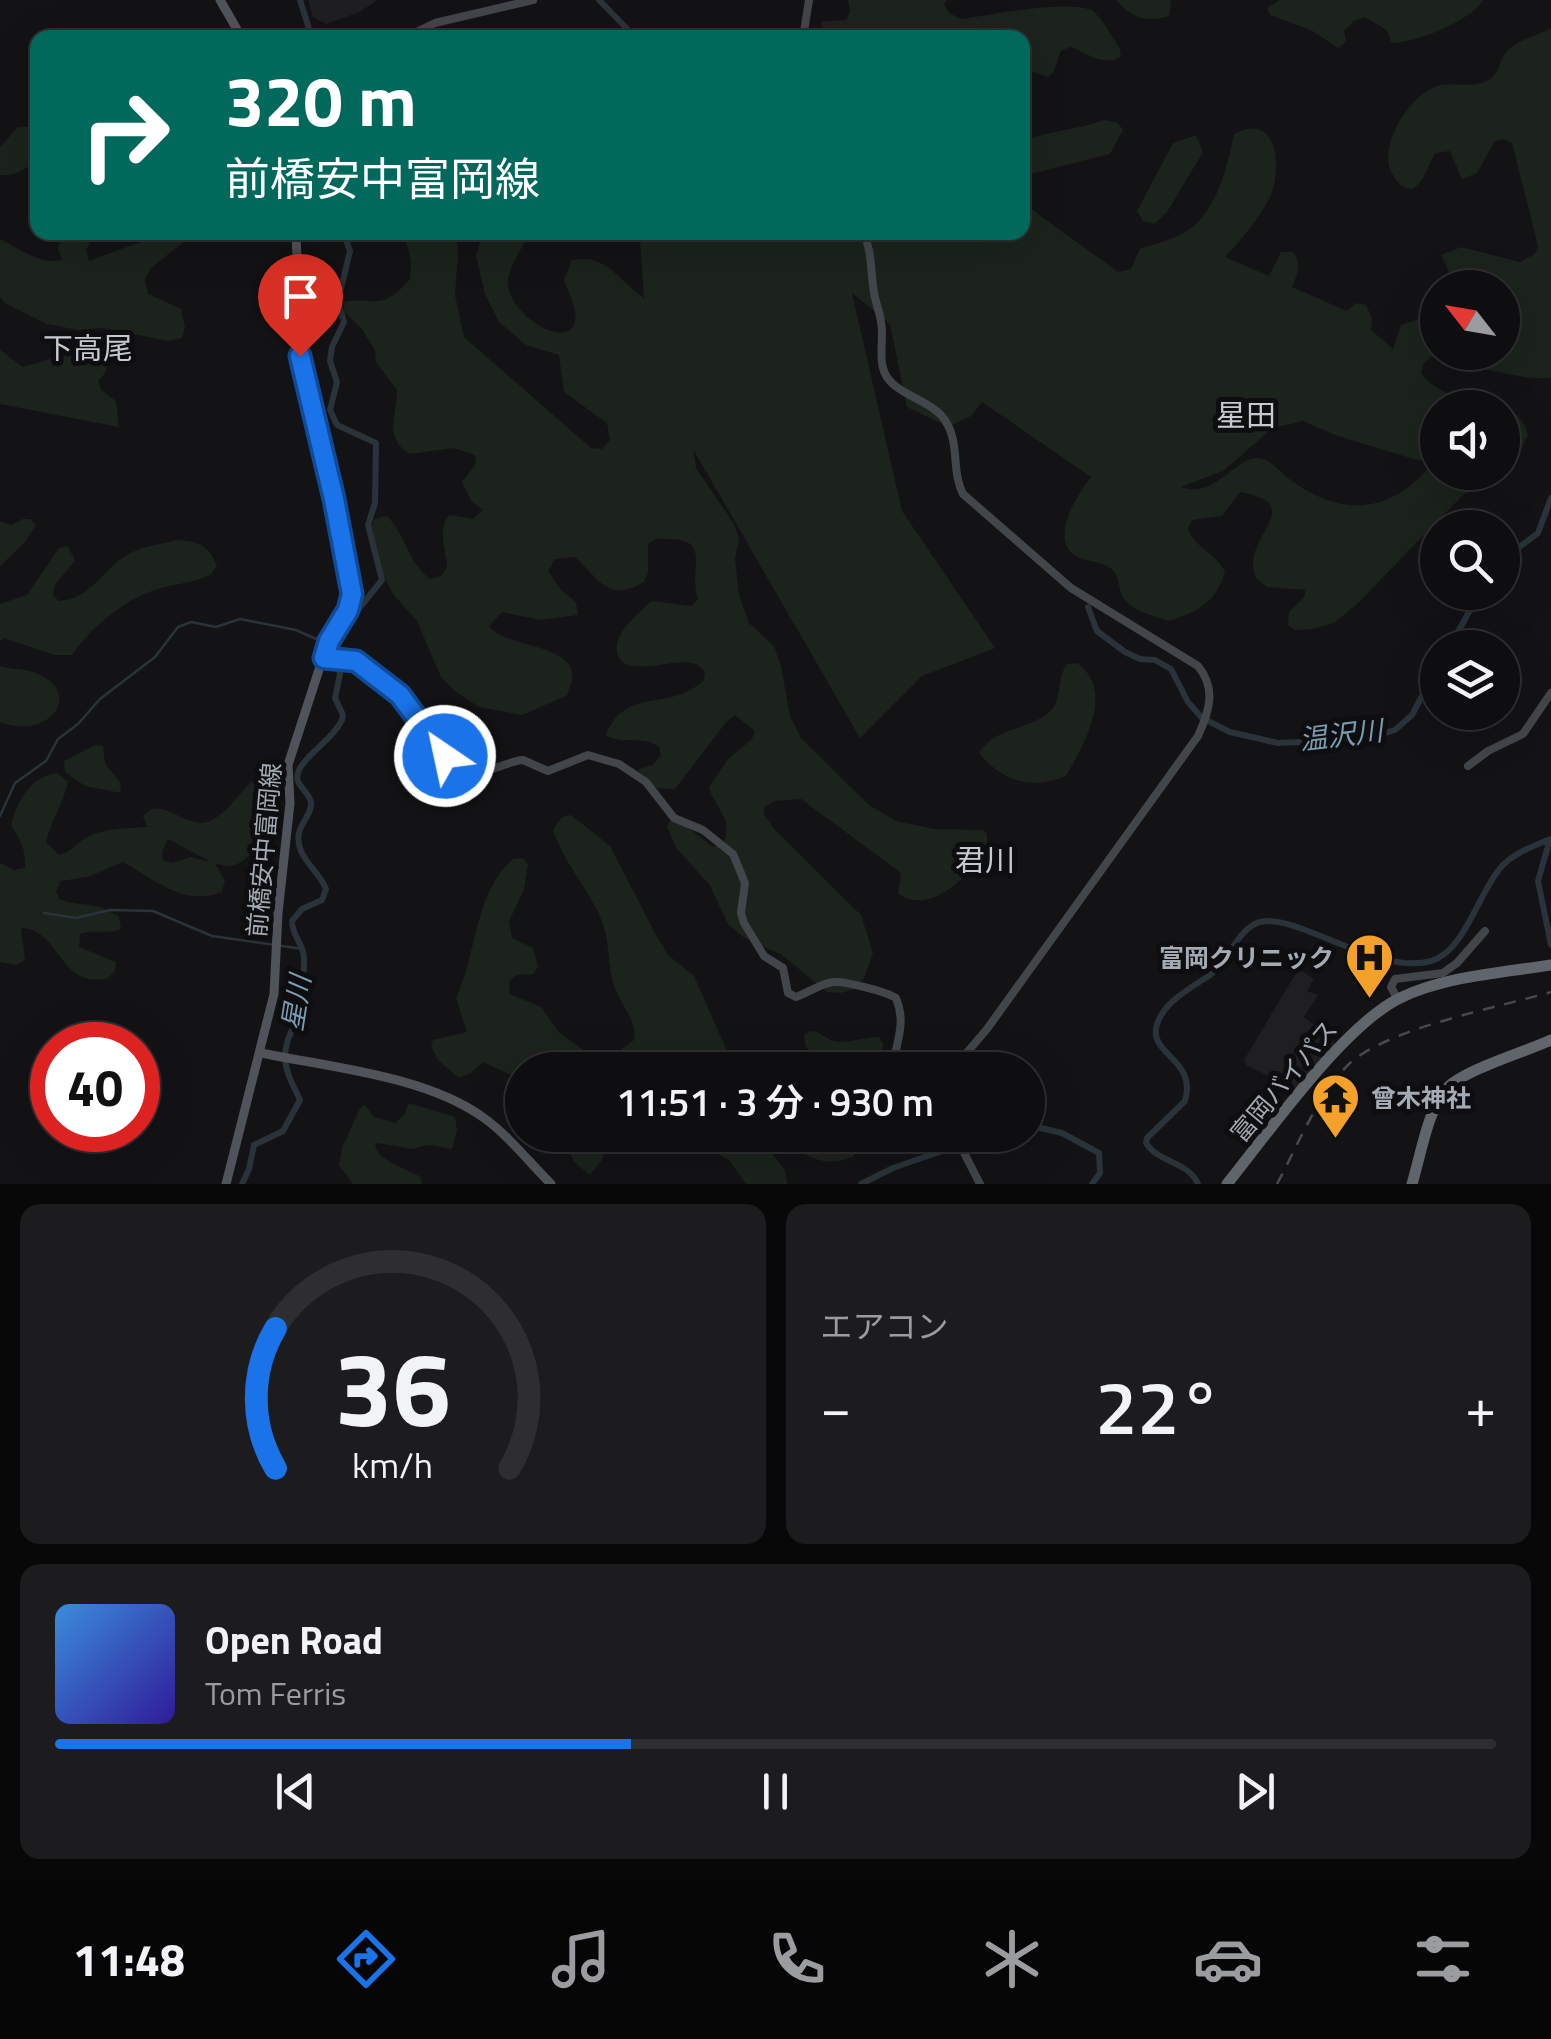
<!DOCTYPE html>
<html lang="ja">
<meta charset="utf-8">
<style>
body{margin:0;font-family:"Titillium Web","Noto Sans JP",sans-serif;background:#1c1c1e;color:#f1f3f6;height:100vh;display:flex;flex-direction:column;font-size:38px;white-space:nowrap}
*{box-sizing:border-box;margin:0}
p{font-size:32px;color:#9b9c9f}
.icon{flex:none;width:55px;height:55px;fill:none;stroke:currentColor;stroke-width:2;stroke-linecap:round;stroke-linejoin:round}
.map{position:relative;height:1184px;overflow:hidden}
.side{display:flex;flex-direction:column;gap:20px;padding:20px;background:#080809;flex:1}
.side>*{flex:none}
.top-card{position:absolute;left:30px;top:30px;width:1000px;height:210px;border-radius:20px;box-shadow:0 10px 40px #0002,0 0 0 2px #2e2e30;background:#00695c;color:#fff;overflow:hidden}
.needle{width:65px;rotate:301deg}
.controls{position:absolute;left:1420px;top:270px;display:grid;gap:20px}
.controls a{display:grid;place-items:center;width:100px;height:100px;border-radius:50%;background:#0e0e10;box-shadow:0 10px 40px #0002,0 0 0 2px #2e2e30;font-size:50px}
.speed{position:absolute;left:30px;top:1022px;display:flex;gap:20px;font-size:50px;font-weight:700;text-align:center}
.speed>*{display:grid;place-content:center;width:130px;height:130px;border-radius:50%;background:#0e0e10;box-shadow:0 10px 40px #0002,0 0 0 2px #2e2e30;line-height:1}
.speed .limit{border:15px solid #d22;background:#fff;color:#111}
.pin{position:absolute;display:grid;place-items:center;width:85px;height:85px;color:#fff;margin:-102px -42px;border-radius:50% 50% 50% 0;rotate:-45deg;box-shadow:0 0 10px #0007}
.pin .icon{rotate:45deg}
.me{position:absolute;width:110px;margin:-55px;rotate:326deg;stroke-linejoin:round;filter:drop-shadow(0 0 8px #0008)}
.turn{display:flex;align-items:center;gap:35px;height:210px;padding:0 30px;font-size:45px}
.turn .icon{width:130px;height:130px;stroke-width:2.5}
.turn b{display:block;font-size:70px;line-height:85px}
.big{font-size:75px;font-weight:600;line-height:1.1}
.side .card{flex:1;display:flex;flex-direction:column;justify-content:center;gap:15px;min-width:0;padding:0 35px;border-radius:20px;background:#1c1c1e}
.side .dial{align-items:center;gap:0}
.dial svg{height:260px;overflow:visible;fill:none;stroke:#2e2e30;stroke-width:7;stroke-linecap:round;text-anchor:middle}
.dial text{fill:#f1f3f6;stroke:none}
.song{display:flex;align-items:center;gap:30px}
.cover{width:120px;height:120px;border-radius:15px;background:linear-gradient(135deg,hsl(210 70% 55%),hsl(250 70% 35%))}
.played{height:10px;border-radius:5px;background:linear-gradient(90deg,#1a73e8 40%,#2e2e30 40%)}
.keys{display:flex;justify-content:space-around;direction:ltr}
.heat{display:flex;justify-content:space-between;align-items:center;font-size:55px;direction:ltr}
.side .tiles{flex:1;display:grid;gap:20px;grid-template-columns:1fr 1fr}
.card:last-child{grid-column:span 2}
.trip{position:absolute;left:505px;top:1052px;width:540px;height:100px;border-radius:50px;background:#0e0e10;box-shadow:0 10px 40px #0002,0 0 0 2px #2e2e30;font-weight:600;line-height:100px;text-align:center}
.tab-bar{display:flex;height:160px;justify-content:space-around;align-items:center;background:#060606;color:#9b9c9f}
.tab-bar .icon{width:70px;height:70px}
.tab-bar .selected{color:#1a73e8}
.tab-bar b{font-size:45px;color:#f1f3f6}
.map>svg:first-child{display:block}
.built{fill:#1f1f22}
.green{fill:#1b231c;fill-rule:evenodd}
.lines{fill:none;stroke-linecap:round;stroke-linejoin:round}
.stream{stroke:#293339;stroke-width:2.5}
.river{stroke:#293339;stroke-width:6}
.secondary{stroke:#42454a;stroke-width:8}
.primary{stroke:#505359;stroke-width:9}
.highway{stroke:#60646b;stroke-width:11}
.rail{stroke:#474a4f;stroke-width:2.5;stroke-dasharray:12 10;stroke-linecap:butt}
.route-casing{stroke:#114b97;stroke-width:25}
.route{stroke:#1a73e8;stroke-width:18}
.labels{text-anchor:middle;stroke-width:10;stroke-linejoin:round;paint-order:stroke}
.street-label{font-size:25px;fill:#a4abb5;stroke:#0e0e10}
.poi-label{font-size:25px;font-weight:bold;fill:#a4abb5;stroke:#0e0e10;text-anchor:end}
.water-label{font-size:28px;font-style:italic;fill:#7a9cb1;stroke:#0e0e10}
.quarter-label{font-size:30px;fill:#c5cad1;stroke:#0e0e10}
</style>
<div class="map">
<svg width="1551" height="1184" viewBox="0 0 1551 1184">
<rect width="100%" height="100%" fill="#131315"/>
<path class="built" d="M308 0H377L360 12 326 24 313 17Z
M1302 971 1314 979 1307 991 1318 995 1304 1017 1338 1046 1297 1090 1246 1065 1244 1060 1296 973Z"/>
<path class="green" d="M848 0H947L944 4 949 13 961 19C996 14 1062 0 1092 10 1103 20 1112 36 1120 49L1121 57C1101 67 1089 53 1070 47L1061 51 1054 71 1048 77 1023 69 1022 38 825 37 821 22 846 20 850 12Z
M1116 0H1171L1169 16C1146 23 1132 18 1116 0Z
M1280 0H1483V1C1470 21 1415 43 1391 43L1387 30 1365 17 1354 21 1344 31 1346 42 1338 48 1311 30 1270 15 1267 8Z
M1551 28V378H1528L1456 364 1432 356 1424 363 1421 373C1443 400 1471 399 1502 408H1438L1437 454 1420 461 1335 435 1303 421 1273 428 1223 471 1181 487C1215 499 1233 459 1257 458 1270 458 1280 472 1289 479 1346 521 1395 512 1437 458L1438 472 1500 473 1482 487 1464 494 1357 604 1334 623 1312 629 1295 630 1288 625 1289 612 1305 596V590L1267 587 1256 578C1255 575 1252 565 1253 561 1257 528 1301 503 1240 492L1222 516 1192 520 1188 529C1196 549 1216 553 1225 572 1217 601 1197 613 1168 621 1153 615 1129 611 1122 595 1119 589 1119 579 1115 573 1107 560 1084 563 1073 554 1050 536 1079 492 1091 477L982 402 971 416 948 427 907 407 890 324 852 293 902 511 995 648 922 676 860 738 693 449 696 468 734 524 739 539 735 558 739 595 749 623 774 646 781 666 790 716 801 738 869 805 896 821 934 829 983 830 987 834V847C970 875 932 916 898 894L901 873 801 799 775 801 764 807V814L774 829 861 915 873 953 864 978 854 989 841 993 827 992 782 955 743 937 728 924 709 884 677 849 667 827 670 821 681 822 713 847 723 843C735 819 714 808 709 787L728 759 752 739 755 731 735 715 727 721 675 789C660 789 649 789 638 779L639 769 653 765 661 755 659 747C642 734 623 746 606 735 626 685 670 713 704 680L705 672C700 667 700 665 692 663 672 658 613 683 617 645 618 630 641 610 652 601L692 606 698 599C688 570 712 540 670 539 659 539 657 537 648 544V572L644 582C608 603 600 580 575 557L555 559 548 571 561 590 576 602 578 615 540 620 502 612 489 626C506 651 597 641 566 696L522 715 479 707 456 692 441 677 417 621 393 594 384 576 370 531 374 519 387 516C405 534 410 565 430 579L441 576 447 567C446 549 437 530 449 515L473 519 483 510 472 502 462 482 476 464 475 455 454 448 409 454C383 436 397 417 397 390L376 362 375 350 361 328 344 312 343 302C378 296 380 313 410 279L411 261 404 233H456L458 255 455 295 464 337 591 448 602 449 610 440 607 423 564 392 559 355 526 345 499 322 485 294 476 256 483 233H530C523 247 508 267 508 283 509 320 582 358 575 310 573 300 567 290 564 280L572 260C607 253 620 282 644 298L640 241 619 239 603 233 1022 232 1023 203 1118 272 1131 269 1140 249C1154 244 1172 240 1185 232 1217 213 1227 167 1234 134 1279 110 1283 171 1269 199 1258 220 1240 241 1225 257L1269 276 1281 252H1293C1302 264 1297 275 1292 287L1347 311 1356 303 1366 305 1372 318 1371 330 1393 349 1401 325 1416 320 1437 321 1438 352H1502V288L1461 287 1452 278 1441 255 1461 247 1520 262 1535 254 1538 246 1512 143 1503 139 1495 141 1477 173 1462 179 1450 151 1435 153 1422 180 1413 189C1400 188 1397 182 1391 171 1378 144 1413 89 1442 85 1458 82 1474 89 1488 80 1501 74 1499 57 1509 49 1522 38 1537 36 1551 28Z
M1104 120 1118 123 1123 130 1110 154 1023 176V142C1048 130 1078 130 1104 120Z
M18 127H29L37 133C38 161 28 175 0 175V147Z
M1196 135 1203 152 1167 212 1154 224 1143 221 1137 211 1173 143Z
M62 233H95L86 250 89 261 165 233H191L190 237 151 268 145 279 148 294 181 309 185 328 182 338 168 341 103 328 78 330 47 324 5 303 0 298V239C20 249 40 265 62 260L58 249Z
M0 350 23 367 76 351 102 352 108 360 106 372 98 381 101 390 116 401 119 427 0 404Z
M1502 408C1516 410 1524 421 1528 435L1521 450 1503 470Z
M23 519H30L36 525 25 542 0 566V521L11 525Z
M177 540C199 541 208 545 217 566L211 574C194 584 174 583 155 590 122 601 92 627 72 655H55L4 638 0 641V604L27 595 59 548 68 546 75 561 55 584 53 595 59 601C91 598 100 573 124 557 139 546 160 545 177 540Z
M1077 663C1116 691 1084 744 1066 776 1032 791 1002 781 979 753 996 727 1024 731 1047 714 1064 701 1055 680 1067 664Z
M0 666C12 670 26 668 38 674 84 694 48 741 0 722Z
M95 745 103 746 105 764 120 782 121 793 85 786 65 772 64 761Z
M275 769 280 775C276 801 262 860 231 866 226 867 220 864 215 864L225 880 222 892C185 907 155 880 123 862L88 877 61 881 56 891 59 899C83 908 95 900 119 917L121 929C107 935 94 929 80 934L79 947 116 962 115 971 107 979C57 987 61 929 21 928L25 960 17 965 0 962V863L14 870 25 868C26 850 21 840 11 826 17 801 31 776 57 773L68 782C63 804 51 821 46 842L59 855C72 852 76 843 87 837 104 828 129 828 148 827L143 817C159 793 184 828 207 822 233 814 247 773 275 769ZM168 839 209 861 210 862 190 857 173 863 163 860 162 852Z
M571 815 610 846 656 935 669 956 694 976 728 1053 746 1070H522V1080L483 1062 471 1073 459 1078 438 1060 431 1046 433 1040 467 1032 456 998C477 954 474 893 513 859L523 858 528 864 524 890 509 921 512 938 533 948 538 966 534 974 517 975 509 981 510 994 541 1007 558 1031 592 1057 616 1054 634 1040C637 1019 623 1009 616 990 606 967 611 945 602 921 589 889 564 864 553 830L562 817Z
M810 1031C822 1031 823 1038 834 1041 846 1044 866 1037 879 1037L883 1043 882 1056 874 1070H842L806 1048 804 1035Z
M409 1103 455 1117 457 1130 452 1149 428 1145 412 1149 377 1143 375 1146 380 1155 392 1163 421 1177 422 1184H353L339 1165 342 1148 360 1108 365 1105 374 1117 395 1123 404 1115Z
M561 1135H608L602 1160 590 1175 574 1162Z
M730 1135H763L762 1140 785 1171 787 1184H746L730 1161 713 1151 716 1143Z
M776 1135H860L854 1156C824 1171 800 1153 776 1135Z"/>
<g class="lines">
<path class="stream" d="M0 816 15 783 46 761 58 739 78 724 100 699 155 657 178 627 191 622 216 627 240 619 296 630 323 642
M44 913 76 918 110 910 153 911 212 936 303 949"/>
<path class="river" d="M300 0 312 38
M599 0 636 38
M1502 560 1538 533 1551 498
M1088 607 1097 631 1125 652 1140 659 1155 660 1171 669 1188 702 1202 718 1230 732 1278 743 1301 742 1319 734 1379 735 1395 730 1412 715 1438 666
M1449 648 1480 592
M1550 839 1538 881 1551 945
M1028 1125 1062 1133 1099 1153 1100 1173 1092 1184
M242 1184 249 1169 254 1145 283 1131 300 1100C294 1086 285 1073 285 1056 285 1039 295 1027 300 1012 303 1004 304 966 304 957 303 943 292 936 292 921L302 909 322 900 326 889C319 870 294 856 299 833 301 822 312 814 311 803 310 790 290 785 300 768 311 750 332 740 342 720L343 715 335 698 340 674 335 647 357 611 382 580 368 525 375 503 376 443 337 425 330 410 337 382 330 361 332 347 344 322 338 301 350 251 343 232
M861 1184 893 1168 988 1135
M1198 1184C1188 1161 1158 1163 1146 1143L1147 1138 1185 1101C1197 1060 1151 1055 1156 1028 1161 1003 1191 988 1210 975 1229 962 1235 934 1255 924 1288 906 1376 977 1431 961 1465 952 1479 890 1503 865 1516 852 1534 846 1550 839"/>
<path class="secondary" d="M404 38 435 23 533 0
M803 38 809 0
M863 232C873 253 870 271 874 292 875 302 880 312 881 322 884 337 879 353 883 368 889 393 924 397 941 415 962 439 950 469 963 494L1071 588 1198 666C1217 689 1209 712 1198 736L987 1029 952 1070
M324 658C331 658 340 657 347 658 366 661 403 695 414 710 433 737 441 765 479 770 494 772 508 761 523 760L548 771 588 755 619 764 646 782 674 818 703 830 733 854 745 883 741 913 744 923 764 956 783 968 788 993 796 997C808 993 821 983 834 982 845 981 887 992 896 998 908 1028 893 1044 894 1070
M1468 766 1488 751 1523 734 1551 693
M1398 1000 1391 987 1395 979 1443 973 1457 963 1485 931
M955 1135 980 1184"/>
<path class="primary" d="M220 0 242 38
M261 1053C329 1067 427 1076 484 1118 509 1136 529 1162 551 1184
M226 1184 274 994 278 913 290 803 288 765 327 645 352 599 335 499 301 366 296 232"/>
<path class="highway" d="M1227 1184C1269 1132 1343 1026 1400 998 1446 976 1501 973 1551 965
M1412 1184C1420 1158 1428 1109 1446 1089 1463 1070 1525 1052 1551 1040"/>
<path class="rail" d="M1277 1184C1298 1145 1317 1096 1348 1065 1384 1029 1500 1007 1551 992"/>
</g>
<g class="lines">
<defs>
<path id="route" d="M300 356 334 499 352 594 348 610 329 641 324 658 356 661 400 695 445 756"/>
</defs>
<use href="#route" class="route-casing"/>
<use href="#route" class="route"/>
</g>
<defs>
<symbol id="hospital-pin" viewBox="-11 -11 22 30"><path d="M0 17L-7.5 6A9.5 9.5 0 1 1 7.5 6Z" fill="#f4a12b" stroke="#0e0e10"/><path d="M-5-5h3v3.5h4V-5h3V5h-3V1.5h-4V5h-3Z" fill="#111"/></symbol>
<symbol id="temple-pin" viewBox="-11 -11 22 30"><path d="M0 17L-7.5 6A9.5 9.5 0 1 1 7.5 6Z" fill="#f4a12b" stroke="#0e0e10"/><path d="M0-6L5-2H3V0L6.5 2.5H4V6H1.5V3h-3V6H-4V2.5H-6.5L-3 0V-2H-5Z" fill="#111"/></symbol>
</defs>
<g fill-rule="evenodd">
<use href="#hospital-pin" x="1342" y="930" width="55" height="75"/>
<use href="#temple-pin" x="1308" y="1070" width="55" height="75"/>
</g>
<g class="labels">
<g class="street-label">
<text transform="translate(264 850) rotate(-85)" y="9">前橋安中富岡線</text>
<text transform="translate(1284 1081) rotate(-50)" y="9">富岡バイパス</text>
</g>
<g class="poi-label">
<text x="1334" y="967">富岡クリニック</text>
<text x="1371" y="1107" text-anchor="start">曾木神社</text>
</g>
<g class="water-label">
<text transform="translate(1341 735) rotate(-7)" y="10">温沢川</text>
<text transform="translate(296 1003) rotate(-81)" y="10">星川</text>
</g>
<g class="quarter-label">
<text x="88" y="359">下高尾</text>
<text x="1246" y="426">星田</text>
<text x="985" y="871">君川</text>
</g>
</g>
</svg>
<div class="controls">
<a><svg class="needle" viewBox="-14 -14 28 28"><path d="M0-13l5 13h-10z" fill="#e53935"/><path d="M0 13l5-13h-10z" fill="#9b9c9f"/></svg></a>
<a><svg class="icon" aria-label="sound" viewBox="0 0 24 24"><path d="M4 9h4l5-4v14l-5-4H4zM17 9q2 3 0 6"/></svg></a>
<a><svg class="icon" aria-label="search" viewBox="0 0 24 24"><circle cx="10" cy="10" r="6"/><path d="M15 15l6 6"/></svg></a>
<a><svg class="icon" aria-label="layers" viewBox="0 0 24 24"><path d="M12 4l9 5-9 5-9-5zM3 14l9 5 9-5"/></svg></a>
</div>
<div class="speed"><div class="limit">40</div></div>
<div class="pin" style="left:300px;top:356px;background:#d93025"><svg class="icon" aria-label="arrive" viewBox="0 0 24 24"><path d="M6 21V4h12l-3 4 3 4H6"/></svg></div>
<svg class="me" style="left:445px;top:756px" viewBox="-20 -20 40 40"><circle r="17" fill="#1a73e8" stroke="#fff" stroke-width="3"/><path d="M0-11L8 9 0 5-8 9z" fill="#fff"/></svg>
<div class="trip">11:51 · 3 分 · 930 m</div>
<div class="top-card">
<div class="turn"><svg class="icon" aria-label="right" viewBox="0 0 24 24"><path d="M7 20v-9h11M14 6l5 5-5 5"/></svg><div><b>320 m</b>前橋安中富岡線</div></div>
</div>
</div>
<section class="side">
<div class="tiles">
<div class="card dial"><svg viewBox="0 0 100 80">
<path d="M14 69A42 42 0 1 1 86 69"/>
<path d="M14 69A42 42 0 0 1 14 26" stroke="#1a73e8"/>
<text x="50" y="56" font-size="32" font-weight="700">36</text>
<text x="50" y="72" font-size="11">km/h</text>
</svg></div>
<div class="card"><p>エアコン</p>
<div class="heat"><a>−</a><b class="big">22°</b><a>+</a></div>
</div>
<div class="card">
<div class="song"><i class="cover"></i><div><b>Open Road</b><p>Tom Ferris</p></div></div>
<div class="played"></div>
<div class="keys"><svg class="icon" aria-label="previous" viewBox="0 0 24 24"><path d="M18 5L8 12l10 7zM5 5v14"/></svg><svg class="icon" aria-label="pause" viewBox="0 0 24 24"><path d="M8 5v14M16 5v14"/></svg><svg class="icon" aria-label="next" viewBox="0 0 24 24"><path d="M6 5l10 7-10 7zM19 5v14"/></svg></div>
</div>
</div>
</section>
<nav class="tab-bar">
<b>11:48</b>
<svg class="icon selected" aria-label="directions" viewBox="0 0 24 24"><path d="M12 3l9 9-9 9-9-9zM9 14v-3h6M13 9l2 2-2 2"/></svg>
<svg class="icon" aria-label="music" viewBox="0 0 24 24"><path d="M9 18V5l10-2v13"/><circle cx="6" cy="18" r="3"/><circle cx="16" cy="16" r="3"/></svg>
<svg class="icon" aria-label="phone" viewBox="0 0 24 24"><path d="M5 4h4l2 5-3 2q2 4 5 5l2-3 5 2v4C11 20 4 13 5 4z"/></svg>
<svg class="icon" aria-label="climate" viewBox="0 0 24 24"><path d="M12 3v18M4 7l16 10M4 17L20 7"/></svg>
<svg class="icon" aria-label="car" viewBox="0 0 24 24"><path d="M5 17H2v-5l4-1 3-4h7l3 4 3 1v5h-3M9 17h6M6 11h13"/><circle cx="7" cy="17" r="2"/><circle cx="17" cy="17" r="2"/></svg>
<svg class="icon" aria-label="filters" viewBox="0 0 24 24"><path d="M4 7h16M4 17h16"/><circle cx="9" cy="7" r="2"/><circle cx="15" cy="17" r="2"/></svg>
</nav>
